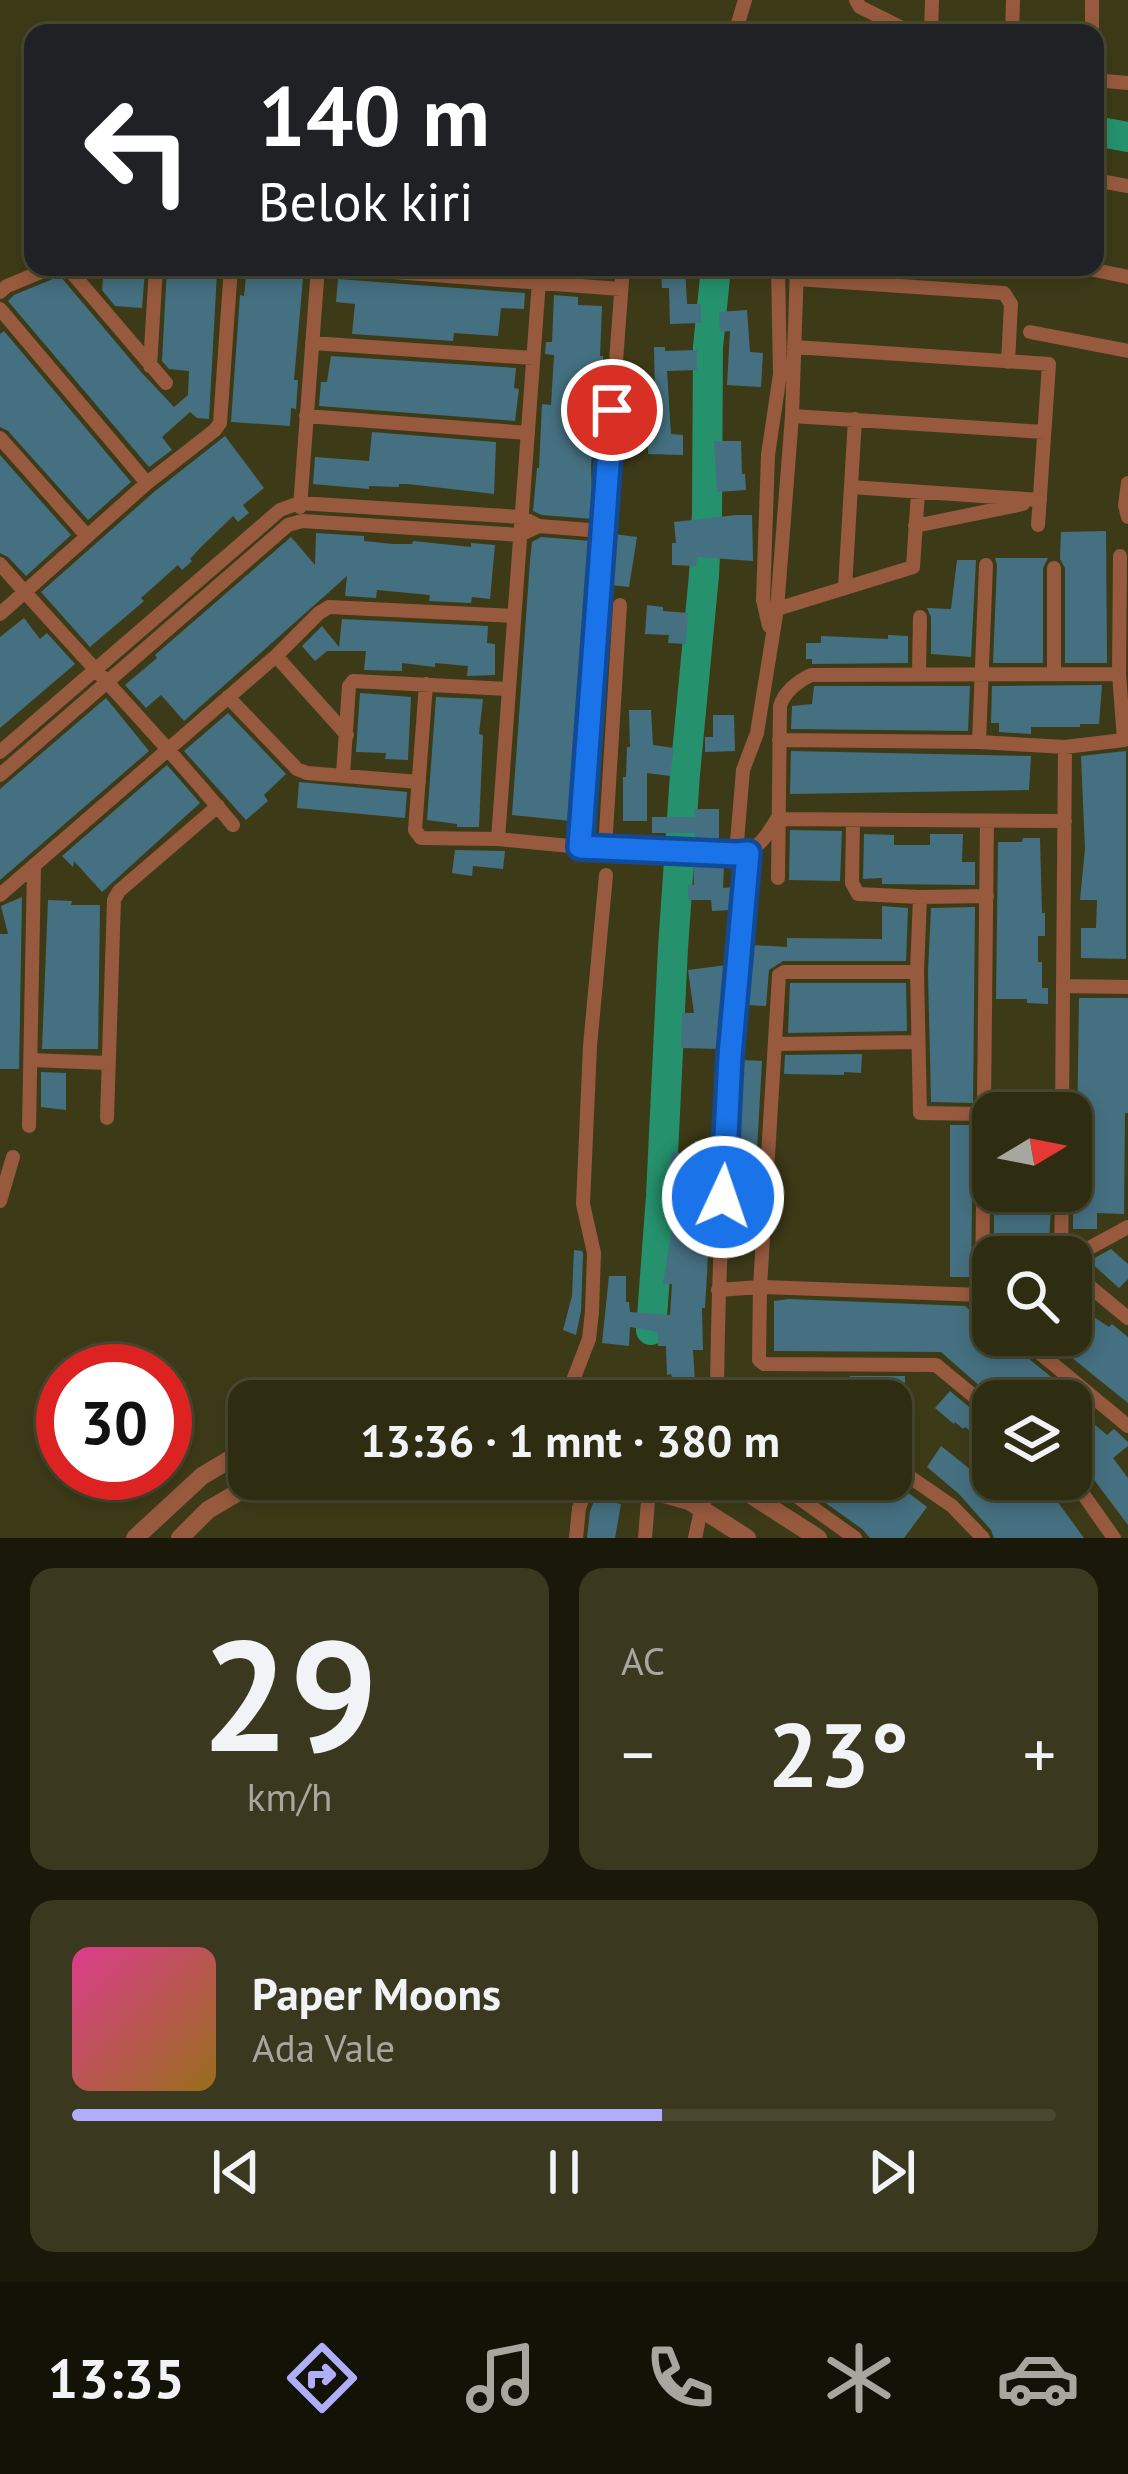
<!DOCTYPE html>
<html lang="id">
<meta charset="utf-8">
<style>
body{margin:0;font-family:"PT Sans",sans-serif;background:#3a381f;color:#f1f3f6;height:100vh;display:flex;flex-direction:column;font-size:45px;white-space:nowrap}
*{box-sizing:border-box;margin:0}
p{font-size:39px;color:#a7a79f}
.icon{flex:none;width:66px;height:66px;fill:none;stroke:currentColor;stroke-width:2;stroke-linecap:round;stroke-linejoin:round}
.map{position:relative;height:1538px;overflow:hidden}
.details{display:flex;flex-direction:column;gap:30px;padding:30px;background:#191809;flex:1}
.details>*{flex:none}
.banner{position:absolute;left:24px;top:24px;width:1080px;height:252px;border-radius:24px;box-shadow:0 6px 18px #0003,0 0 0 3px #494831;background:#202124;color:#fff;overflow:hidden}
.needle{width:78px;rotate:80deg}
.fabs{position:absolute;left:972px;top:1092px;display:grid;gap:24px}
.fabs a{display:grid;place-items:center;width:120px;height:120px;border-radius:24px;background:#2e2c11;box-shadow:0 6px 18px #0003,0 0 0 3px #494831;font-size:60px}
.speed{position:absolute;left:36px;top:1344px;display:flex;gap:24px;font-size:60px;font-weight:700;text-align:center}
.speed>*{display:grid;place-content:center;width:156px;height:156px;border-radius:50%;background:#2e2c11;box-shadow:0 6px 18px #0003,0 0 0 3px #494831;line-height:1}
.speed .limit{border:18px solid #d22;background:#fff;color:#111}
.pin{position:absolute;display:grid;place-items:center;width:102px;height:102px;color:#fff;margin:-51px;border:6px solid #fff;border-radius:50%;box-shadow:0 3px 12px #0007}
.me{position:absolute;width:132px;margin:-66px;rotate:3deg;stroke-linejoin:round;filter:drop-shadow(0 0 9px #0008)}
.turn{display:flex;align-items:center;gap:42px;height:252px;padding:0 36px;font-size:54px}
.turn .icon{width:156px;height:156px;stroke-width:2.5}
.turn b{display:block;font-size:84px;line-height:102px}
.big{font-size:90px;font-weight:700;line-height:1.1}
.details .widget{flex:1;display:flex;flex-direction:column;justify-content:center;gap:18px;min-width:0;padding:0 42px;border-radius:24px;background:#3a381f}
.details .dial{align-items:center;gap:0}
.dial b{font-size:156px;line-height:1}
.song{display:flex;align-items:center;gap:36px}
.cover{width:144px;height:144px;border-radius:18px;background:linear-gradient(135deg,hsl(330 70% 55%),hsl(40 70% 35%))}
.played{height:12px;border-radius:6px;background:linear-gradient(90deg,#b0aefa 60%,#494831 60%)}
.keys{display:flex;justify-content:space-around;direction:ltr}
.heat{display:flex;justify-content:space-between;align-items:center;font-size:66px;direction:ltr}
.details .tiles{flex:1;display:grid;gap:30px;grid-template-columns:1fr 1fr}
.widget:last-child{grid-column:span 2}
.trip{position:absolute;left:228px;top:1380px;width:684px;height:120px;border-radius:24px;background:#2e2c11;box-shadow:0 6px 18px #0003,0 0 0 3px #494831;font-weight:700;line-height:120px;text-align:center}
.tabs{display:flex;height:192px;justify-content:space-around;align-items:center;background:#121207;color:#a7a79f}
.tabs .icon{width:84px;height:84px}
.tabs .selected{color:#b0aefa}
.tabs b{font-size:54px;color:#f1f3f6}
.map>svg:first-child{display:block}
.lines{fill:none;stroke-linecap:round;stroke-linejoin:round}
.river{stroke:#25926d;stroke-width:30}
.building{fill:#457081}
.minor{stroke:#975a3e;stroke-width:14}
.tertiary{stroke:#975a3e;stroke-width:18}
.route-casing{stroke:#114b97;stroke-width:30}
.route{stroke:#1a73e8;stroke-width:21}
</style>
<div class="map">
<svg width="1128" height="1538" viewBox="0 0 1128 1538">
<rect width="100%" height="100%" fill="#3d3b17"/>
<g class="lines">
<path class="river" d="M1095 131 1128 137
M651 1330 661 1196 673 948 685 774 704 575 707 513 708 347 716 267"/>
</g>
<path class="building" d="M104 267 145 270 142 308 115 306 102 290Z
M167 267 217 272 209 419 197 418 190 412 162 437 172 450 149 467 8 301 14 295 60 276 141 372 174 407 188 395 189 371 169 369 162 361Z
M247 267H304L294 380H298L296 409 291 408 290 426 231 422 240 295 244 296Z
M661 267H685L687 304H701V323L670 324 669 288H662Z
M338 279 525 293 524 309 501 308 498 336 454 333 453 341 352 334 355 304 336 302Z
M554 295 578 297V305L602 306 600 356H603V370H598L597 385 591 467 592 494H595L593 519 542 515 533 511 537 468H539L542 404 551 405 554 355 545 354 546 342H552Z
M747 310 750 352 763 353 761 387 727 385 730 331 720 332 719 312Z
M4 331 131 482 88 520 8 431 0 427V334Z
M654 347H665V351L697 350V370L667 371 671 434 683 435V455L648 454V434H653L650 395 655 394Z
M331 356 516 368 514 388 519 389 515 421 319 406 321 382H327Z
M372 432 496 442 494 494 408 484H399V487L369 486V489L313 484 315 457 369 461Z
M225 436 264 488 243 505 249 513 238 522 233 516 200 548 190 559 192 561 182 570 178 565 141 598 144 601 90 647 41 592 154 492Z
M714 441H741L742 474H745L746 490 717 492Z
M0 455 71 535 26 576 8 557 0 553Z
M736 515H752L753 561 697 557 696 566 672 565V543H676L674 522Z
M1106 531 1107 663H1065V568L1060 559 1061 532Z
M316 533 364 536V541L393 544H412L413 541 471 547V543L495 545 490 599 472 597 471 603 429 601 430 595 377 590 376 598 345 596 347 576 184 721 161 695 146 708 125 685 157 658 155 655 291 537 315 565Z
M614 534 637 537 629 587 611 585Z
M541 537 591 541 571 821 512 815 530 561 532 542Z
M995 558H1048L1043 568V663H993L997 565Z
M957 560H976L971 657 931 654V617L927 608 951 609Z
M647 605 663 607V611L688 613 686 644 668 643 669 635 645 634Z
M24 618 40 639 47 633 75 664 0 728V637Z
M342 619 488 626 487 643 495 644V675L467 676 468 666 435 663V667L402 663V671L364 670 366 651H327L315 661 302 646 322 626 339 647Z
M888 635 908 636V663L812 664V659H806V643H821V636L888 639Z
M1102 685 1099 724H1080V727H1031V734L999 732V723H991L992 686Z
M814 686H970L968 731 791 729 792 706 812 704Z
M360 693 411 697 408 760 385 759 386 753 356 752Z
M436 697 483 699 479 734 483 735 479 827H457V824L427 820Z
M106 698 149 751 0 880V789Z
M629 710H651L653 745 674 748 670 776 647 773V821H623V777H626L627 747H630Z
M228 713 286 774 264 795 268 801 246 820 184 751Z
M713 715H734L735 751 705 752V737H713Z
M791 751 1031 756 1029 790 790 794Z
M1126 751V959L1081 958V928H1096L1097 900H1080L1085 849 1081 756Z
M167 765 200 803 102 892 74 861 73 867 62 856Z
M299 782 407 792 405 818 297 808Z
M694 809H719V842L695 841V833H652V817H695Z
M790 830 842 831 840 881 789 880Z
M864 834 894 835V845H930V834H963L962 862H975V885L882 884V878L863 879Z
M1023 838H1040L1042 913H1045V936H1038V962H1042V988H1048V1004L1027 1003V999H996L998 842H1022Z
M455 850 505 851 503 869 473 866 472 876 452 873Z
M693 864 724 865 723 888 734 887 732 910 712 911 711 900H688V885H694Z
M22 897 19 1069H0V934H8L1 906Z
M48 900 72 901 71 905H100L98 1049H42Z
M882 906 908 908 906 961H783L769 970 766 1006 747 1005 751 945 787 947V938L882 939Z
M975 907 973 1103 931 1102 928 972 931 908Z
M727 965 721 1049 681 1048 682 1013H694L688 970Z
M790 983H906L907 1031 788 1033Z
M1079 998H1128V1113H1125L1124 1214 1097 1213V1229H1073V1207H1076Z
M862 1054 861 1073 844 1072V1075L784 1074 785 1055Z
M743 1060 762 1061 753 1220 733 1218Z
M41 1072 66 1073V1110L41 1107Z
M1019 1096H1048L1049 1113H995V1099H1019Z
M950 1125H973L971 1277H950Z
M695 1141 715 1142 713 1173 692 1172 689 1200 711 1204 705 1308H702L703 1350H693L695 1382 699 1397 679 1401 671 1374 667 1375 666 1346H658V1332L630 1327 629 1346 602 1343 609 1276H626V1302H629L630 1312 670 1315 672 1284H663L674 1215 669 1214 675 1176 669 1175 672 1152 694 1155Z
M994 1191H1048L1051 1207 1048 1257H994Z
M1111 1249 1128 1264V1279L1119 1288 1089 1261Z
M574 1250 582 1251 583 1254 581 1311 576 1335 563 1330 572 1296Z
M789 1299 965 1306 989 1326 981 1335H1007L1011 1344 1062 1386 1057 1392 1059 1394 1057 1401H997L941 1352 774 1351V1301Z
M1071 1302 1109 1327 1112 1324 1128 1337V1403L1061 1349 1057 1353 1036 1335H1071Z
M850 1376H905V1398H849Z
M950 1391 986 1421 993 1423V1449L965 1427 963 1429 955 1422 954 1424 935 1408Z
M1076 1409 1107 1435 1114 1429 1128 1442V1446L1113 1458 1128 1478V1525L1080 1461 1083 1459 1071 1449V1412Z
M941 1446 1004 1496 1027 1479H1041L1084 1538H994L991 1530 959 1494 927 1467Z
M792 1479H890L927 1507 904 1538H870L862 1529Z
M595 1499 621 1504 615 1538H587L590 1511Z"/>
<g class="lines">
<path class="minor" d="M856 0 860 7 912 33
M735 33 745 0
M931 33 932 0
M1012 33 1013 0
M1092 33V0
M1095 80 1128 83
M1095 180 1128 186
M67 267 166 383
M326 267 621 289
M1080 267 1128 277
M797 279 1004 293 1011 304 1008 362
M0 292 7 286 53 267
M0 309 147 483
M1030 332 1128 351
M312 343 533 358
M794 347 1049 364 1038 525
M150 366 156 267
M306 416 528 433
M792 416 1044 432
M0 438 87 536
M1128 483 1125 505 1128 517
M851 487 1040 500
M300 507 318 267
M915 526 1023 504
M0 564C77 652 159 735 233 825
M1054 568V674
M845 587 855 419
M777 609 913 567 918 492
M0 614 147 483 215 430 220 423 231 267
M769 626 763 600 768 455 780 374 778 267
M276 656 347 735
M919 673 920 617
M426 684 415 830 421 838 498 839 580 847 736 854C758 851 766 837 777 819L1065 821
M228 697 297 769 307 773 419 782
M779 740 979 742 1065 747 1124 740 1119 674 1120 556
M979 742 986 565
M0 752 280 510 299 503 521 517 539 526 602 531
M0 775 288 525 302 521 520 535 539 526
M343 775 349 686 353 681 508 689
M853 820 852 883 858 894 920 897 987 896
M987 821 982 1295 983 1305 993 1314
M498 839 540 267
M580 847 623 267
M605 849 620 605
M736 854 743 770 757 733 777 609 792 416 797 267
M778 878 780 706C784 692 798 681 811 675L1119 674
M0 895 276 656 319 613 329 607 514 616
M920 897 917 972 920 1113 984 1114
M917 972H784L779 975 760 1287 759 1360 764 1364 936 1365 993 1412
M1063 986 1128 987
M777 1044 918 1042
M31 1060 108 1063
M1062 1113 1065 747
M107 1118 114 900 119 891 218 806
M29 1126 34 867
M0 1201 13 1157
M1061 1257 1062 1191
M1071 1258 1128 1227
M1071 1271 1128 1318
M718 1290 760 1287 982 1295 993 1291
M1018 1335 1128 1426
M565 1401 589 1339 592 1312 594 1253 583 1204 590 1046 606 875
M717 1401C718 1218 732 1035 748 852
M1068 1401 1079 1386
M891 1464 952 1506 983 1538
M1071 1477 1114 1538
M756 1500 785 1488 855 1538
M576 1538 579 1508 590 1479
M645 1538 649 1489
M695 1538 701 1510 714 1479"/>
<path class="tertiary" d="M610 1479 689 1501 747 1538
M726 1479 818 1538
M135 1538 202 1476 249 1448
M180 1538 208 1510 261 1479"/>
</g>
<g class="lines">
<defs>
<path id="route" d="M612 410 580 847 736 854 748 853 730 1056 723 1197"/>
</defs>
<use href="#route" class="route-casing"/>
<use href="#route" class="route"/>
</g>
</svg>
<div class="fabs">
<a><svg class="needle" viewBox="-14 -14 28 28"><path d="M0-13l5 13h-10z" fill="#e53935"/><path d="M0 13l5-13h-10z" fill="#a7a79f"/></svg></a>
<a><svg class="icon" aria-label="search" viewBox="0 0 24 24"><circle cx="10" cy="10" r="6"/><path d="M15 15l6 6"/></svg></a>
<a><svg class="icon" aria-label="layers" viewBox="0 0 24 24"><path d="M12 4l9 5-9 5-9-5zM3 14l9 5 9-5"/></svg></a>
</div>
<div class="speed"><div class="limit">30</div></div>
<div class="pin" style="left:612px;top:410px;background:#d93025"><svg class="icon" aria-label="arrive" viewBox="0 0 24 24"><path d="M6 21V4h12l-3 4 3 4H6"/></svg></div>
<svg class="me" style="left:723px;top:1197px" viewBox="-20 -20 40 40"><circle r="17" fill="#1a73e8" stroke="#fff" stroke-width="3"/><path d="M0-11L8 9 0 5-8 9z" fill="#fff"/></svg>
<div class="trip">13:36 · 1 mnt · 380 m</div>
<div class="banner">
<div class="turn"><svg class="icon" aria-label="left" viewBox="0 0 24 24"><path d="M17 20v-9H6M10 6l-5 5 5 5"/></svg><div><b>140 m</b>Belok kiri</div></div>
</div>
</div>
<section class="details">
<div class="tiles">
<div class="widget dial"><b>29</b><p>km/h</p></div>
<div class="widget"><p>AC</p>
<div class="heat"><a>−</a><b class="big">23°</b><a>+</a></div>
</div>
<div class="widget">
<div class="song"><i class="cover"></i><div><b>Paper Moons</b><p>Ada Vale</p></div></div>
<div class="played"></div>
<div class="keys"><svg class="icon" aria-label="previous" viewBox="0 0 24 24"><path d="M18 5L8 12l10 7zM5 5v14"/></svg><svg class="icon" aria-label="pause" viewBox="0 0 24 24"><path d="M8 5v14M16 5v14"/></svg><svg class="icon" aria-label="next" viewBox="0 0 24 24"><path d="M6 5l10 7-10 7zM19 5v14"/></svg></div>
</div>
</div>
</section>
<nav class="tabs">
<b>13:35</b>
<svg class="icon selected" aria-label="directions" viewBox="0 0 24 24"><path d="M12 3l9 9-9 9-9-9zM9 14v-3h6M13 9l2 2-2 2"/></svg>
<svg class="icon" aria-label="music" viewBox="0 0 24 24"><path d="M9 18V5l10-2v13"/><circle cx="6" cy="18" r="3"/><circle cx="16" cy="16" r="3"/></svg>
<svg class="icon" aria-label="phone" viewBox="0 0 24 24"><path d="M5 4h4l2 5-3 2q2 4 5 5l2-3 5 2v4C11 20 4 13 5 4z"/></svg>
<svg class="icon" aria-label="climate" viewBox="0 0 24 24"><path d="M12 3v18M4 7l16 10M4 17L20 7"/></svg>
<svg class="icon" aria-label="car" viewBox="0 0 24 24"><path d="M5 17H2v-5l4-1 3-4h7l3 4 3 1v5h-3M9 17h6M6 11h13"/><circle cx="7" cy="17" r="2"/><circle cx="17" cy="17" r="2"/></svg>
</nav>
